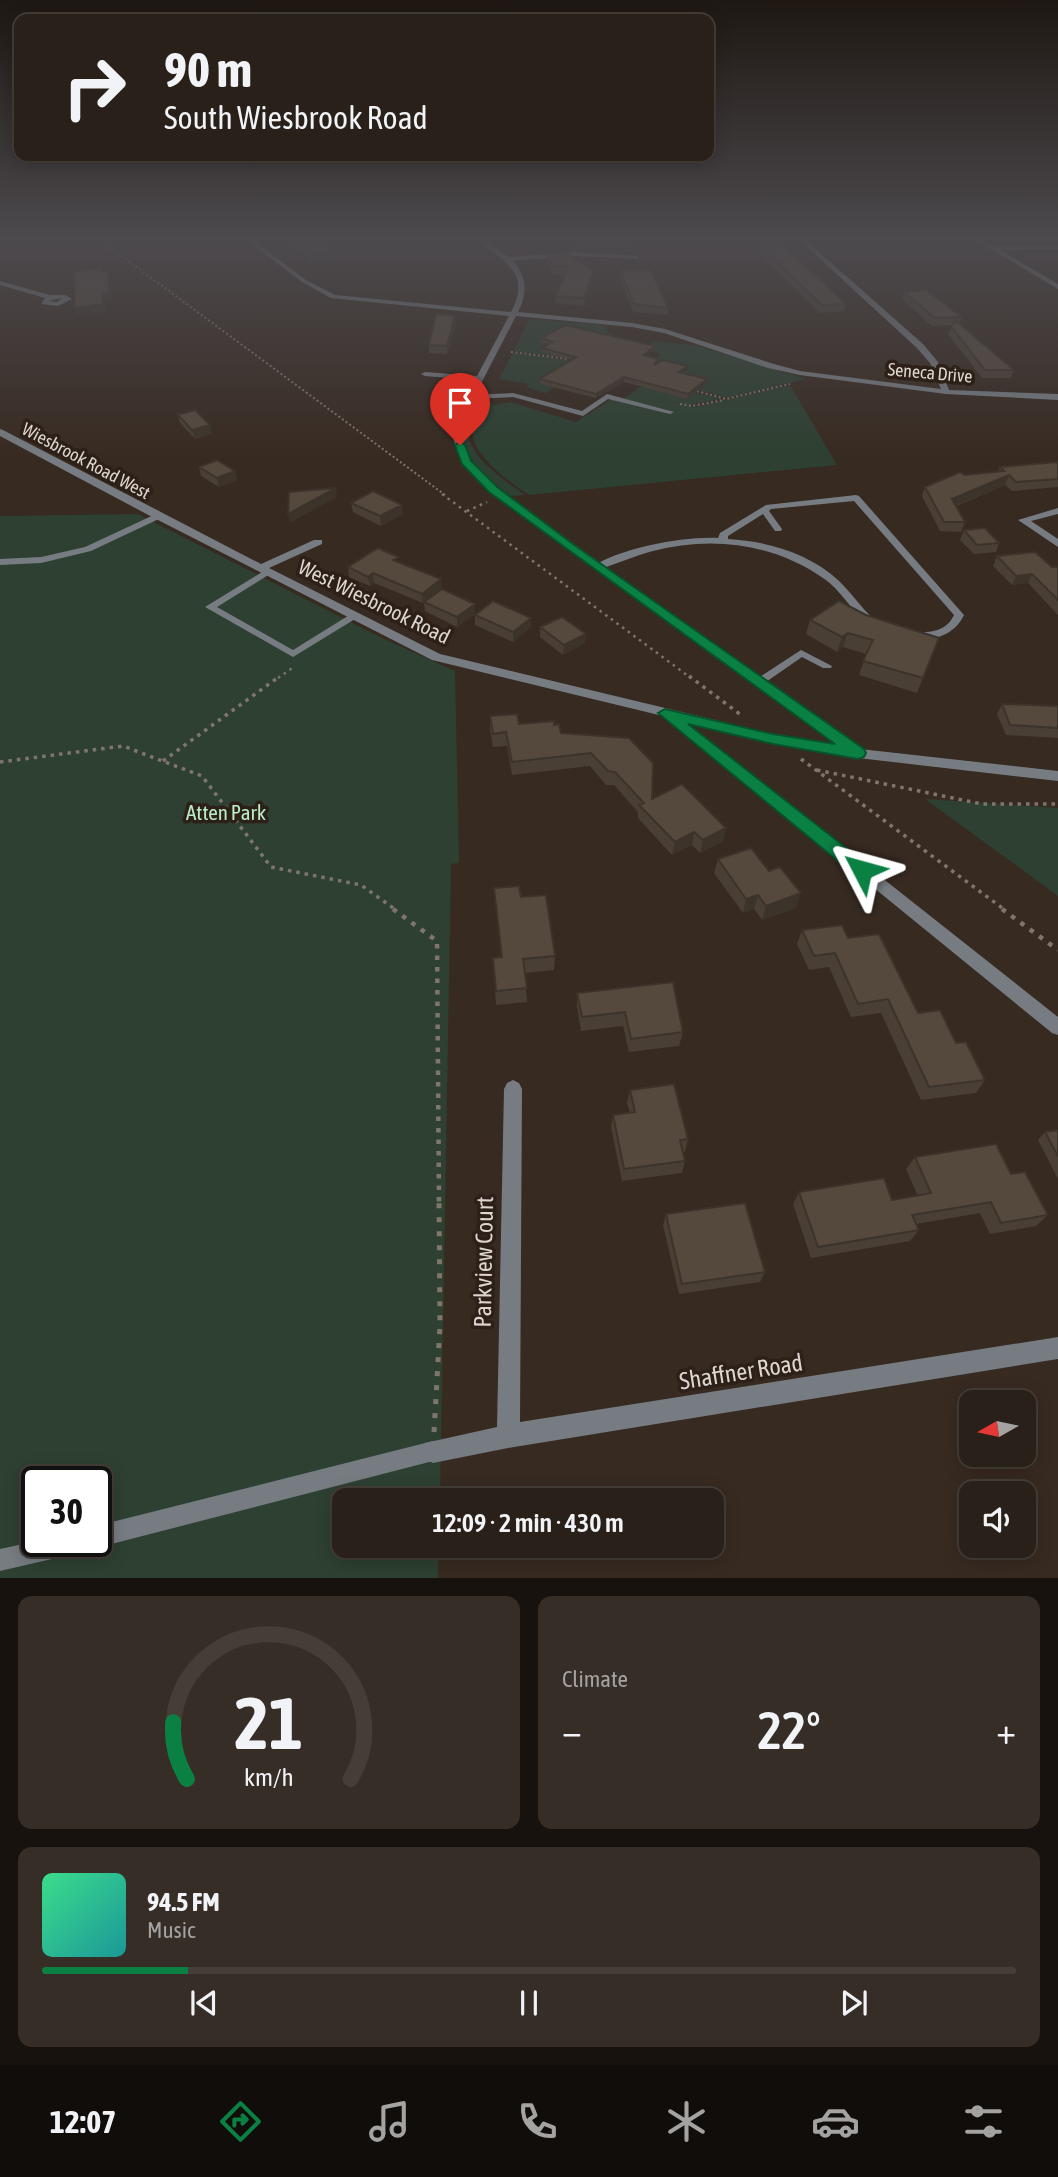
<!DOCTYPE html>
<meta charset="utf-8">
<style>
body{margin:0;font-family:"Asap Condensed",sans-serif;background:#352d26;color:#f1f3f6;height:100vh;display:flex;flex-direction:column;font-size:26px;white-space:nowrap}
*{box-sizing:border-box;margin:0}
p{font-size:23px;color:#a5a3a2}
.icon{flex:none;width:38px;height:38px;fill:none;stroke:currentColor;stroke-width:2;stroke-linecap:round;stroke-linejoin:round}
.map{position:relative;height:1578px;overflow:hidden}
.details{display:flex;flex-direction:column;gap:18px;padding:18px;background:#17120e;flex:1}
.details>*{flex:none}
.top-card{position:absolute;left:14px;top:14px;width:700px;height:147px;border-radius:14px;box-shadow:0 4px 18px #0003,0 0 0 2px #453e38;background:#292019;color:#f1f3f6;overflow:hidden}
.needle{width:46px;rotate:261deg}
.buttons{position:absolute;left:959px;top:1390px;display:grid;gap:14px}
.buttons a{display:grid;place-items:center;width:77px;height:77px;border-radius:14px;background:#292019;box-shadow:0 4px 18px #0003,0 0 0 2px #453e38;font-size:35px}
.speed{position:absolute;left:21px;top:1466px;display:flex;gap:14px;font-size:35px;font-weight:700;text-align:center}
.speed>*{display:grid;place-content:center;width:91px;height:91px;border-radius:50%;background:#292019;box-shadow:0 4px 18px #0003,0 0 0 2px #453e38;line-height:1}
.speed .limit{border:4px solid #111;border-radius:10px;background:#fff;color:#111}
.pin{position:absolute;display:grid;place-items:center;width:60px;height:60px;color:#fff;margin:-72px -30px;border-radius:50% 50% 50% 0;rotate:-45deg;box-shadow:0 0 7px #0007}
.pin .icon{rotate:45deg}
.me{position:absolute;width:77px;margin:-38px;rotate:309deg;stroke-linejoin:round;filter:drop-shadow(0 0 5px #0008)}
.turn{display:flex;align-items:center;gap:24px;height:147px;padding:0 35px;font-size:32px}
.turn .icon{width:91px;height:91px;stroke-width:2.5}
.turn b{display:block;font-size:49px;line-height:60px}
.big{font-size:52px;font-weight:600;line-height:1.1}
.details .card{flex:1;display:flex;flex-direction:column;justify-content:center;gap:10px;min-width:0;padding:0 24px;border-radius:14px;background:#352d26}
.details .dial{align-items:center;gap:0}
.dial svg{height:182px;overflow:visible;fill:none;stroke:#453e38;stroke-width:7;stroke-linecap:round;text-anchor:middle}
.dial text{fill:#f1f3f6;stroke:none}
.song{display:flex;align-items:center;gap:21px}
.cover{width:84px;height:84px;border-radius:10px;background:linear-gradient(135deg,hsl(150 70% 55%),hsl(180 70% 35%))}
.played{height:7px;border-radius:4px;background:linear-gradient(90deg,#0b8043 15%,#453e38 15%)}
.keys{display:flex;justify-content:space-around;direction:ltr}
.heat{display:flex;justify-content:space-between;align-items:center;font-size:38px;direction:ltr}
.details .tiles{flex:1;display:grid;gap:18px;grid-template-columns:1fr 1fr}
.card:last-child{grid-column:span 2}
.trip{position:absolute;left:332px;top:1488px;width:392px;height:70px;border-radius:14px;background:#292019;box-shadow:0 4px 18px #0003,0 0 0 2px #453e38;font-weight:600;line-height:70px;text-align:center}
.tab-bar{display:flex;height:112px;justify-content:space-around;align-items:center;background:#100d0a;color:#a5a3a2}
.tab-bar .icon{width:49px;height:49px}
.tab-bar .selected{color:#0b8043}
.tab-bar b{font-size:32px;color:#f1f3f6}
.map>svg:first-child{display:block}
.green{fill:#2d4031;fill-rule:evenodd}
.lines{fill:none;stroke-linecap:round;stroke-linejoin:round}
.path-far4{stroke:#80756d;stroke-width:2;stroke-dasharray:2 2.5;stroke-linecap:butt}
.path-far3{stroke:#80756d;stroke-width:2.5;stroke-dasharray:2.5 4.5;stroke-linecap:butt}
.path-far2{stroke:#80756d;stroke-width:3.5;stroke-dasharray:3.5 5;stroke-linecap:butt}
.path-far1{stroke:#80756d;stroke-width:4.5;stroke-dasharray:4.5 7;stroke-linecap:butt}
.path{stroke:#80756d;stroke-width:5;stroke-dasharray:5 9;stroke-linecap:butt}
.service{fill:#767c81;fill-rule:evenodd}
.minor{fill:#767c81;fill-rule:evenodd}
.wall{fill:#493f35}
.shaded-wall{fill:#3c332b}
.building{fill:#55493e;stroke:#3c332b;stroke-width:2}
.route{fill:#0b8043;stroke:#07532c;stroke-width:2}
.labels{text-anchor:middle;stroke-width:7;stroke-linejoin:round;paint-order:stroke}
.far-street-label{font-size:18px;fill:#ddd5cf;stroke:#2c2018}
.street-label{font-size:21px;fill:#ddd5cf;stroke:#2c2018}
.park-label{font-size:21px;fill:#baedc5;stroke:#2c2018}
.near-street-label{font-size:24px;fill:#ddd5cf;stroke:#2c2018}
</style>
<div class="map">
<svg width="1058" height="1579" viewBox="0 0 1058 1579">
<rect width="100%" height="100%" fill="#372a21"/>
<path class="green" d="M529 319 604 325 608 332 619 338 548 344 569 358 514 351Z
M654 341 699 346 806 379 728 398 699 390 706 383 679 376 686 370 651 361 661 355 645 348Z
M513 353 577 361 541 383 554 388 546 393 526 387 529 384 499 379Z
M650 380 659 391 687 399 695 392 722 399 689 405 651 397 695 407 790 385 837 465 529 495C509 481 466 453 473 424 475 415 480 406 485 399L493 405 511 402 576 422 613 398 622 400Z
M482 399C477 407 472 416 469 424 461 453 506 481 525 495L511 496C492 482 458 455 461 427 463 418 469 409 472 401Z
M138 514 382 638 455 671 459 863 451 864 440 1500H345V1545H439L438 1578H0V516ZM37 1482H96V1542H37Z
M925 799 1058 808V896Z"/>
<g class="lines">
<path class="path-far4" d="M96 237 445 495
M511 352 569 359
M697 391 726 399 790 384
M680 404 692 406 724 400"/>
<path class="path-far3" d="M442 494 691 678
M467 511 487 502
M278 678 295 666"/>
<path class="path-far2" d="M689 676 741 715
M801 759 1005 910
M163 761 280 676
M0 762 123 746 202 776 271 867 361 885 396 910
M817 770 982 804H1058"/>
<path class="path-far1" d="M393 909 437 941 439 1205
M1002 909 1058 950"/>
<path class="path" d="M434 1432 440 1326 439 1203"/>
<path class="service" d="M513 393 582 411 607 394 674 412 670 414 608 399 583 416 513 397 470 399 466 397 470 395Z
M856 495 859 496 964 615C954 636 932 642 910 638V634C928 631 945 634 954 615L854 501 771 509 769 511 782 529 781 531H775L763 514 728 536V539C766 541 809 553 838 580 851 592 861 608 875 620V624H867C851 610 841 590 823 578 773 543 711 536 653 551 634 556 616 564 597 570L592 567C619 548 685 536 718 538L720 533 766 505Z
M158 513 162 516 161 518 91 551 41 563 0 565V559L41 557 85 547Z
M267 569 272 572 270 574 217 607 293 650 351 614 355 613 360 616 293 657 205 607Z
M801 650 832 666 831 668H823L802 657 763 684H755L754 682 755 680Z
M433 1441 440 1444 443 1451 440 1458 433 1461 96 1548 88 1544 86 1550 78 1553 0 1571V1549L37 1541 96 1542V1526Z"/>
<path class="minor" d="M242 237H249L306 280 335 295 511 312C534 269 498 259 473 237H480L509 257 575 252 638 256 640 259 575 256 513 261C527 277 528 293 518 312L632 323 665 329 774 364 800 371 941 389 930 363 917 348 796 237H802L923 344 938 362 949 390 1058 394V400L946 394 800 375 768 368 664 333 632 327 516 316 458 428 470 461 496 488 860 749 1058 771V781L858 758 773 744 685 722 1058 1017V1035L1052 1033 663 716 432 660 154 518 0 436V429L3 430 261 564 314 540H322V544L269 568 440 654 773 734 838 745 490 492 461 462 450 428 475 380 425 376 421 374 425 372 477 376 509 316 331 298 302 282Z
M971 237H978L994 246 1058 245V249L1000 250 1058 284V289Z
M0 281 50 295H65L72 299 58 306 41 304 45 298 0 285ZM62 298 57 302 49 301Z
M1058 508V514L1031 521 1058 539V547L1018 520Z
M513 1080 519 1083 522 1089 520 1422 1058 1337V1359L508 1448 433 1463 425 1459 421 1451 425 1443 497 1427 504 1089 507 1083Z"/>
</g>
<path class="wall" d="M286 237H313L335 259 312 263Z
M574 237H628V244H607L606 242 605 244 578 245Z
M1002 237H1038L1004 238Z
M758 244 846 304 844 311 820 313 757 251Z
M547 254 593 278 584 306 555 303 556 296 565 274H552L547 261Z
M620 270 668 308V315L633 312 620 278Z
M904 292 962 317 959 323 1014 370 1011 378H982L948 334 952 325 932 326 902 299Z
M455 315 456 323 447 354 429 353V345Z
M541 338 654 350 647 356 658 359V362L687 366V370L683 373 707 384 687 399 624 382 596 398 540 384V379L572 360 542 352V348L548 344 541 342Z
M178 415 212 434 195 439 180 423Z
M1058 462V487L1012 491 1005 485 956 506 965 522 961 532 940 531 922 496 925 487 965 475 998 472 1000 467Z
M199 467 235 471 237 480 219 487 201 476Z
M351 503 403 514 381 526 353 512Z
M964 530 999 543 996 552 974 554 960 540Z
M997 556 1058 568V615L1028 583 1012 585 993 566Z
M399 562 442 589 475 614 457 627 425 611 424 602 423 603 374 583 370 586 349 577 348 567Z
M475 615 531 627 513 642 475 625Z
M866 615 939 638 917 693 859 675 866 654 843 647 837 652 806 634 810 620Z
M540 627 585 643 563 655 540 637Z
M1002 704 1058 706V738L1006 735 997 714Z
M490 716 519 724 554 725 561 733 629 738 652 799 726 828 723 841 700 853 692 845 672 855 638 818V812L614 785H606L590 766 512 775 507 746 493 747 490 730Z
M718 859 796 908 762 920 754 909 743 913 714 873Z
M494 888 521 897 555 956 554 970 525 973 527 1002 496 1005 493 958 501 957Z
M802 930 848 938 918 1013 956 1043 985 1080 976 1093 921 1100 881 1013 851 1017 829 967 809 970 797 944Z
M577 993 683 1032 679 1046 629 1052 623 1026 581 1031 577 1007Z
M630 1090 688 1139 685 1152H683L685 1161 682 1173 622 1181 611 1127 613 1115 630 1113 627 1103Z
M1058 1130V1179L1038 1140 1045 1132Z
M915 1157 1011 1174 1048 1215 1036 1226 990 1234 980 1213 916 1224 919 1230 910 1241 811 1258 793 1204 799 1192 892 1200 918 1196 906 1169Z
M666 1214 765 1272 760 1282 679 1294 663 1225Z"/>
<path class="shaded-wall" d="M18 237H40L41 239 20 243Z
M334 252 335 259 312 263 311 255Z
M108 271 110 279 111 301H104L107 312 77 315 75 308 102 294Z
M594 271 593 278 584 306V298Z
M455 315 456 323 447 354V346Z
M655 346 654 350 644 359V355Z
M687 366V370L679 376V372Z
M624 377V382L596 398V394Z
M707 379V384L687 399 688 394Z
M210 425 212 434 195 439 192 430Z
M235 471 237 480 219 487 217 478Z
M1009 475 1005 485 949 508 952 499Z
M336 488 337 497 290 523 288 514Z
M402 505 403 514 381 526 380 516Z
M373 573 374 583 370 586 368 577Z
M1032 574 1028 583 1012 585 1016 576Z
M441 579 442 589 423 603 422 594Z
M475 604V614L457 627V617Z
M531 618V627L513 642V632Z
M848 633 843 647 837 652 842 637Z
M586 634 585 643 563 655 564 645Z
M726 828 723 841 700 853 703 840Z
M694 832 692 845 672 855 675 842Z
M801 893 796 908 762 920 766 906Z
M758 895 754 909 743 913 746 899Z"/>
<path class="building" d="M292 237H313L334 252 311 255Z
M577 237H606V238L578 239Z
M607 237H628V238H607Z
M781 243 846 304 822 305 758 244Z
M563 252 594 271 584 298 556 296 568 266 553 267 547 254Z
M102 268V272L108 271 109 293 102 294 104 304 75 308 74 271Z
M620 270H651L668 308 634 304Z
M926 290 962 317 935 318 904 292Z
M436 314 455 315 447 346 429 345Z
M956 321 1014 370H985L951 326Z
M565 325 655 346 644 355 658 359 654 365 663 360 687 366 679 372 707 379 688 394 624 377 596 394 540 379 576 357 542 348 552 342 541 338Z
M195 410 210 425 192 430 178 415Z
M217 460 235 471 217 478 199 467Z
M1058 462V479L1016 482 1009 475 952 499 965 522H944L925 487 960 472 965 475 1004 471 1000 467Z
M336 488 288 514 289 492Z
M373 491 402 505 380 516 351 503Z
M985 528 999 543 977 545 964 530Z
M378 548 398 557 393 560 441 579 422 594 373 573 368 577 348 567Z
M1035 552 1052 567H1057L1058 568V600L1032 574 1016 576 997 556Z
M442 589 475 604 457 617 424 602Z
M493 601 531 618 513 632 475 615Z
M839 601 866 615 939 638 923 678 863 661 873 640 848 633 842 637 810 620Z
M562 617 586 634 564 645 540 627Z
M1002 704 1058 706V728L1010 725Z
M517 714 519 724 554 721V725L559 724 561 733 629 738 653 763 652 799 682 784 726 828 703 840 694 832 675 842 639 805 644 803 615 772 608 771 591 753 512 762 506 732 493 734 490 716Z
M751 848 769 871 780 867 801 893 766 906 758 895 746 899 718 859Z
M519 886 521 897 546 895 555 956 523 959 527 988 496 991 493 958 502 957 494 888Z
M842 925 848 938 879 934 918 1013 940 1010 956 1043 966 1042 985 1080 929 1087 888 999 858 1004 835 953 814 956 802 930Z
M673 982 683 1032 631 1039 625 1012 582 1017 577 993Z
M674 1084 688 1139 680 1140 685 1161 624 1169 613 1115 635 1112 630 1090Z
M1058 1130V1156L1045 1132Z
M996 1144 1011 1174 1025 1172 1048 1215 1001 1223 991 1202 912 1215 919 1230 818 1247 799 1192 884 1178 892 1200 931 1193 915 1157Z
M745 1203 765 1272 682 1284 666 1214Z"/>
<linearGradient id="sky" x2="0" y2="1"><stop stop-color="#1e1712"/><stop offset="0.52" stop-color="#4d4a4e"/><stop offset="1" stop-color="#4d4a4e" stop-opacity="0"/></linearGradient>
<rect width="1058" height="458" fill="url(#sky)"/>
<path class="route" d="M460 442 465 445 471 461 497 487 577 547 864 749 866 753 864 757 858 759 773 744 688 724 868 865 870 870 868 875H855L658 713 665 709 773 734 835 744 489 492 462 464 455 445Z"/>
<g class="labels">
<g class="far-street-label">
<text transform="translate(930 373) rotate(5)" y="6">Seneca Drive</text>
<text transform="translate(86 461) rotate(28)" y="6">Wiesbrook Road West</text>
</g>
<g class="street-label">
<text transform="translate(374 602) rotate(26)" y="7">West Wiesbrook Road</text>
</g>
<g class="park-label">
<text x="226" y="820">Atten Park</text>
</g>
<g class="near-street-label">
<text transform="translate(484 1262) rotate(-89)" y="8">Parkview Court</text>
<text transform="translate(741 1372) rotate(-9)" y="8">Shaffner Road</text>
</g>
</g>
</svg>
<div class="buttons">
<a><svg class="needle" viewBox="-14 -14 28 28"><path d="M0-13l5 13h-10z" fill="#e53935"/><path d="M0 13l5-13h-10z" fill="#a5a3a2"/></svg></a>
<a><svg class="icon" aria-label="sound" viewBox="0 0 24 24"><path d="M4 9h4l5-4v14l-5-4H4zM17 9q2 3 0 6"/></svg></a>
</div>
<div class="speed"><div class="limit">30</div></div>
<div class="pin" style="left:460px;top:445px;background:#d93025"><svg class="icon" aria-label="arrive" viewBox="0 0 24 24"><path d="M6 21V4h12l-3 4 3 4H6"/></svg></div>
<svg class="me" style="left:862px;top:870px" viewBox="-20 -20 40 40"><path d="M0-17L14 15 0 8-14 15z" fill="#0b8043" stroke="#fff" stroke-width="4"/></svg>
<div class="trip">12:09 · 2 min · 430 m</div>
<div class="top-card">
<div class="turn"><svg class="icon" aria-label="right" viewBox="0 0 24 24"><path d="M7 20v-9h11M14 6l5 5-5 5"/></svg><div><b>90 m</b>South Wiesbrook Road</div></div>
</div>
</div>
<section class="details">
<div class="tiles">
<div class="card dial"><svg viewBox="0 0 100 80">
<path d="M14 69A42 42 0 1 1 86 69"/>
<path d="M14 69A42 42 0 0 1 8 44" stroke="#0b8043"/>
<text x="50" y="56" font-size="32" font-weight="700">21</text>
<text x="50" y="72" font-size="11">km/h</text>
</svg></div>
<div class="card"><p>Climate</p>
<div class="heat"><a>−</a><b class="big">22°</b><a>+</a></div>
</div>
<div class="card">
<div class="song"><i class="cover"></i><div><b>94.5 FM</b><p>Music</p></div></div>
<div class="played"></div>
<div class="keys"><svg class="icon" aria-label="previous" viewBox="0 0 24 24"><path d="M18 5L8 12l10 7zM5 5v14"/></svg><svg class="icon" aria-label="pause" viewBox="0 0 24 24"><path d="M8 5v14M16 5v14"/></svg><svg class="icon" aria-label="next" viewBox="0 0 24 24"><path d="M6 5l10 7-10 7zM19 5v14"/></svg></div>
</div>
</div>
</section>
<nav class="tab-bar">
<b>12:07</b>
<svg class="icon selected" aria-label="directions" viewBox="0 0 24 24"><path d="M12 3l9 9-9 9-9-9zM9 14v-3h6M13 9l2 2-2 2"/></svg>
<svg class="icon" aria-label="music" viewBox="0 0 24 24"><path d="M9 18V5l10-2v13"/><circle cx="6" cy="18" r="3"/><circle cx="16" cy="16" r="3"/></svg>
<svg class="icon" aria-label="phone" viewBox="0 0 24 24"><path d="M5 4h4l2 5-3 2q2 4 5 5l2-3 5 2v4C11 20 4 13 5 4z"/></svg>
<svg class="icon" aria-label="climate" viewBox="0 0 24 24"><path d="M12 3v18M4 7l16 10M4 17L20 7"/></svg>
<svg class="icon" aria-label="car" viewBox="0 0 24 24"><path d="M5 17H2v-5l4-1 3-4h7l3 4 3 1v5h-3M9 17h6M6 11h13"/><circle cx="7" cy="17" r="2"/><circle cx="17" cy="17" r="2"/></svg>
<svg class="icon" aria-label="filters" viewBox="0 0 24 24"><path d="M4 7h16M4 17h16"/><circle cx="9" cy="7" r="2"/><circle cx="15" cy="17" r="2"/></svg>
</nav>
